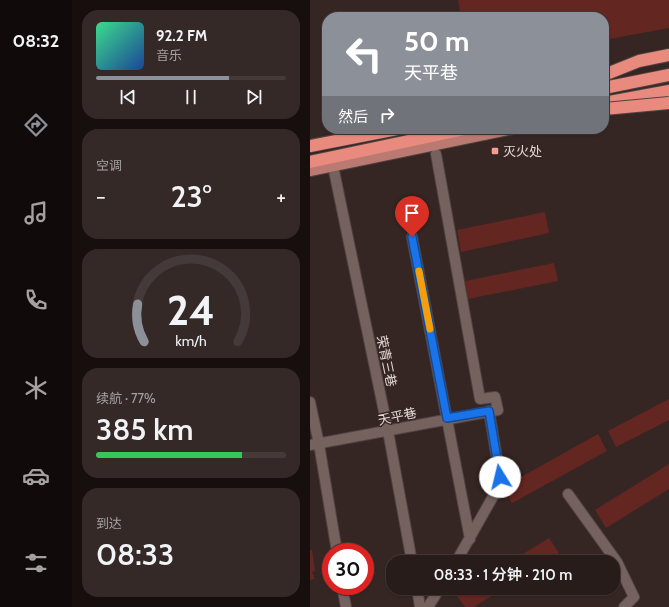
<!DOCTYPE html>
<html lang="zh">
<meta charset="utf-8">
<style>
body{margin:0;font-family:Cabin,"Noto Sans SC",sans-serif;background:#342927;color:#f1f3f6;height:100vh;display:flex;flex-direction:column;font-size:15px;white-space:nowrap}
*{box-sizing:border-box;margin:0}
p{font-size:13px;color:#a5a1a2}
.icon{flex:none;width:22px;height:22px;fill:none;stroke:currentColor;stroke-width:2;stroke-linecap:round;stroke-linejoin:round}
.map{position:relative;flex:1;overflow:hidden}
.drawer{display:flex;flex-direction:column;gap:10px;padding:10px;background:#160f0e;width:238px}
.drawer>*{flex:none}
.hud{position:absolute;left:12px;top:12px;width:287px;height:122px;border-radius:16px;box-shadow:0 1px 3px #0004,0 0 0 1px #443a39;background:#8c9099;color:#fff;overflow:hidden}
.speed{position:absolute;left:12px;top:543px;display:flex;gap:8px;font-size:20px;font-weight:700;text-align:center}
.speed>*{display:grid;place-content:center;width:52px;height:52px;border-radius:50%;background:#281c1a;box-shadow:0 1px 3px #0004,0 0 0 1px #443a39;line-height:1}
.speed .limit{border:6px solid #d22;background:#fff;color:#111}
.pin{position:absolute;display:grid;place-items:center;width:34px;height:34px;color:#fff;margin:-41px -17px;border-radius:50% 50% 50% 0;rotate:-45deg;box-shadow:0 0 4px #0007}
.pin .icon{rotate:45deg}
.me{position:absolute;width:44px;margin:-22px;rotate:351deg;stroke-linejoin:round;filter:drop-shadow(0 0 3px #0008)}
.turn{display:flex;align-items:center;gap:14px;height:84px;padding:0 16px;font-size:18px}
.turn .icon{width:52px;height:52px;stroke-width:2.5}
.turn b{display:block;font-size:28px;line-height:34px}
.then{display:flex;align-items:center;height:38px;padding:0 16px;background:#0003;gap:8px;font-size:15px}
.big{font-size:30px;font-weight:600;line-height:1.1}
.drawer .card{flex:1;display:flex;flex-direction:column;justify-content:center;gap:6px;min-width:0;padding:0 14px;border-radius:16px;background:#342927}
.drawer .dial{align-items:center;gap:0}
.dial svg{height:104px;overflow:visible;fill:none;stroke:#443a39;stroke-width:7;stroke-linecap:round;text-anchor:middle}
.dial text{fill:#f1f3f6;stroke:none}
.song{display:flex;align-items:center;gap:12px}
.cover{width:48px;height:48px;border-radius:6px;background:linear-gradient(135deg,hsl(150 70% 55%),hsl(220 70% 35%))}
.played{height:4px;border-radius:2px;background:linear-gradient(90deg,#8c9099 70%,#443a39 70%)}
.keys{display:flex;justify-content:space-around;direction:ltr}
.heat{display:flex;justify-content:space-between;align-items:center;font-size:22px;direction:ltr}
.charge{height:6px;border-radius:3px;background:linear-gradient(90deg,#34c759 77%,#443a39 0)}
.trip{position:absolute;left:76px;top:555px;width:234px;height:40px;border-radius:16px;background:#281c1a;box-shadow:0 1px 3px #0004,0 0 0 1px #443a39;font-weight:600;line-height:40px;text-align:center}
main{display:flex;flex:1;min-height:0}
.tabs{display:flex;flex-direction:column;width:72px;justify-content:space-around;align-items:center;background:#100b0a;color:#a5a1a2}
.tabs .icon{width:28px;height:28px}
.tabs .selected{color:#8c9099}
.tabs b{font-size:18px;color:#f1f3f6}
.map>svg:first-child{display:block}
.building{fill:#642620}
.lines{fill:none;stroke-linecap:round;stroke-linejoin:round}
.minor-casing{stroke:#504341;stroke-width:12}
.major-casing{stroke:#504341;stroke-width:12}
.highway-casing{stroke:#504341;stroke-width:14}
.minor{stroke:#75625f;stroke-width:10}
.major{stroke:#ba7a72;stroke-width:10}
.highway{stroke:#e88a7e;stroke-width:12}
.highway-bridge-casing{stroke:#504341;stroke-width:14;stroke-linecap:butt}
.highway-bridge{stroke:#e88a7e;stroke-width:12}
.route-casing{stroke:#114b97;stroke-width:10}
.route{stroke:#1a73e8;stroke-width:7}
.slow{stroke:#f59e0b;stroke-width:7}
.poi-dot{fill:#f59c91;stroke:#362623;stroke-width:1.5}
.labels{text-anchor:middle;stroke-width:3;stroke-linejoin:round;paint-order:stroke}
.poi-label{font-size:13px;fill:#e3d8d6;stroke:#362623;text-anchor:start}
.street-label{font-size:13px;fill:#e3d8d6;stroke:#362623}
</style>
<main>
<nav class="tabs">
<b>08:32</b>
<svg class="icon selected" aria-label="directions" viewBox="0 0 24 24"><path d="M12 3l9 9-9 9-9-9zM9 14v-3h6M13 9l2 2-2 2"/></svg>
<svg class="icon" aria-label="music" viewBox="0 0 24 24"><path d="M9 18V5l10-2v13"/><circle cx="6" cy="18" r="3"/><circle cx="16" cy="16" r="3"/></svg>
<svg class="icon" aria-label="phone" viewBox="0 0 24 24"><path d="M5 4h4l2 5-3 2q2 4 5 5l2-3 5 2v4C11 20 4 13 5 4z"/></svg>
<svg class="icon" aria-label="climate" viewBox="0 0 24 24"><path d="M12 3v18M4 7l16 10M4 17L20 7"/></svg>
<svg class="icon" aria-label="car" viewBox="0 0 24 24"><path d="M5 17H2v-5l4-1 3-4h7l3 4 3 1v5h-3M9 17h6M6 11h13"/><circle cx="7" cy="17" r="2"/><circle cx="17" cy="17" r="2"/></svg>
<svg class="icon" aria-label="filters" viewBox="0 0 24 24"><path d="M4 7h16M4 17h16"/><circle cx="9" cy="7" r="2"/><circle cx="15" cy="17" r="2"/></svg>
</nav>
<section class="drawer">
<div class="card">
<div class="song"><i class="cover"></i><div><b>92.2 FM</b><p>音乐</p></div></div>
<div class="played"></div>
<div class="keys"><svg class="icon" aria-label="previous" viewBox="0 0 24 24"><path d="M18 5L8 12l10 7zM5 5v14"/></svg><svg class="icon" aria-label="pause" viewBox="0 0 24 24"><path d="M8 5v14M16 5v14"/></svg><svg class="icon" aria-label="next" viewBox="0 0 24 24"><path d="M6 5l10 7-10 7zM19 5v14"/></svg></div>
</div>
<div class="card"><p>空调</p>
<div class="heat"><a>−</a><b class="big">23°</b><a>+</a></div>
</div>
<div class="card dial"><svg viewBox="0 0 100 80">
<path d="M14 69A42 42 0 1 1 86 69"/>
<path d="M14 69A42 42 0 0 1 9 40" stroke="#8c9099"/>
<text x="50" y="56" font-size="32" font-weight="700">24</text>
<text x="50" y="72" font-size="11">km/h</text>
</svg></div>
<div class="card"><p>续航 · 77%</p><b class="big">385 km</b><div class="charge"></div></div>
<div class="card"><p>到达</p><b class="big">08:33</b></div>
</section>
<div class="map">
<svg width="359" height="607" viewBox="0 0 359 607">
<rect width="100%" height="100%" fill="#362623"/>
<path class="building" d="M148 0H359V28L294 40V17H151Z
M235 212 239 233 151 252 147 230Z
M244 263 248 281 158 299 155 281Z
M359 399V420L306 447 298 431Z
M288 434 297 451 202 503 193 487Z
M359 464V489L296 528 285 510Z
M239 538 249 553 235 562H200Z
M0 550H2L5 571 2 572 5 579 0 580Z
M160 588H194L164 607H155L147 596Z"/>
<g class="lines">
<defs>
<path id="minor" d="M23 166 78 431 102 562
M102 237 160 539
M0 402 9 444 27 552
M0 445 188 410 185 397 170 399 126 154
M258 494 307 562 324 597 314 607
M146 562 185 493 190 477 179 411
M32 586 36 607
M107 588 110 607
M118 607 130 588"/>
<path id="major" d="M0 171 203 129"/>
<path id="highway" d="M294 75 329 61 359 55
M294 88 359 75
M294 103 359 91
M0 146 87 129
M0 162 155 129"/>
</defs>
<use href="#minor" class="minor-casing"/>
<use href="#major" class="major-casing"/>
<use href="#highway" class="highway-casing"/>
<use href="#minor" class="minor"/>
<use href="#major" class="major"/>
<use href="#highway" class="highway"/>
<defs>
<path id="highway-bridge" d="M294 109 359 103"/>
</defs>
<use href="#highway-bridge" class="highway-bridge-casing"/>
<use href="#highway-bridge" class="highway-bridge"/>
</g>
<g class="lines">
<defs>
<path id="route" d="M102 237 137 418 179 411 190 477"/>
</defs>
<use href="#route" class="route-casing"/>
<use href="#route" class="route"/>
<path class="slow" d="M109 271 120 329"/>
</g>
<rect class="poi-dot" x="181" y="147" width="8" height="8" rx="2"/>
<g class="labels">
<g class="poi-label">
<text x="193" y="156">灭火处</text>
</g>
<g class="street-label">
<text transform="translate(77 361) rotate(78)" y="5">荣青三巷</text>
<text transform="translate(87 416) rotate(-12)" y="5">天平巷</text>
</g>
</g>
</svg>
<div class="speed"><div class="limit">30</div></div>
<div class="pin" style="left:102px;top:237px;background:#d93025"><svg class="icon" aria-label="arrive" viewBox="0 0 24 24"><path d="M6 21V4h12l-3 4 3 4H6"/></svg></div>
<svg class="me" style="left:190px;top:477px" viewBox="-20 -20 40 40"><circle r="19" fill="#fff"/><path d="M0-13L10 11 0 6-10 11z" fill="#1a73e8"/></svg>
<div class="trip">08:33 · 1 分钟 · 210 m</div>
<div class="hud">
<div class="turn"><svg class="icon" aria-label="left" viewBox="0 0 24 24"><path d="M17 20v-9H6M10 6l-5 5 5 5"/></svg><div><b>50 m</b>天平巷</div></div>
<div class="then">然后<svg class="icon" aria-label="right" viewBox="0 0 24 24"><path d="M7 20v-9h11M14 6l5 5-5 5"/></svg></div>
</div>
</div>
</main>
